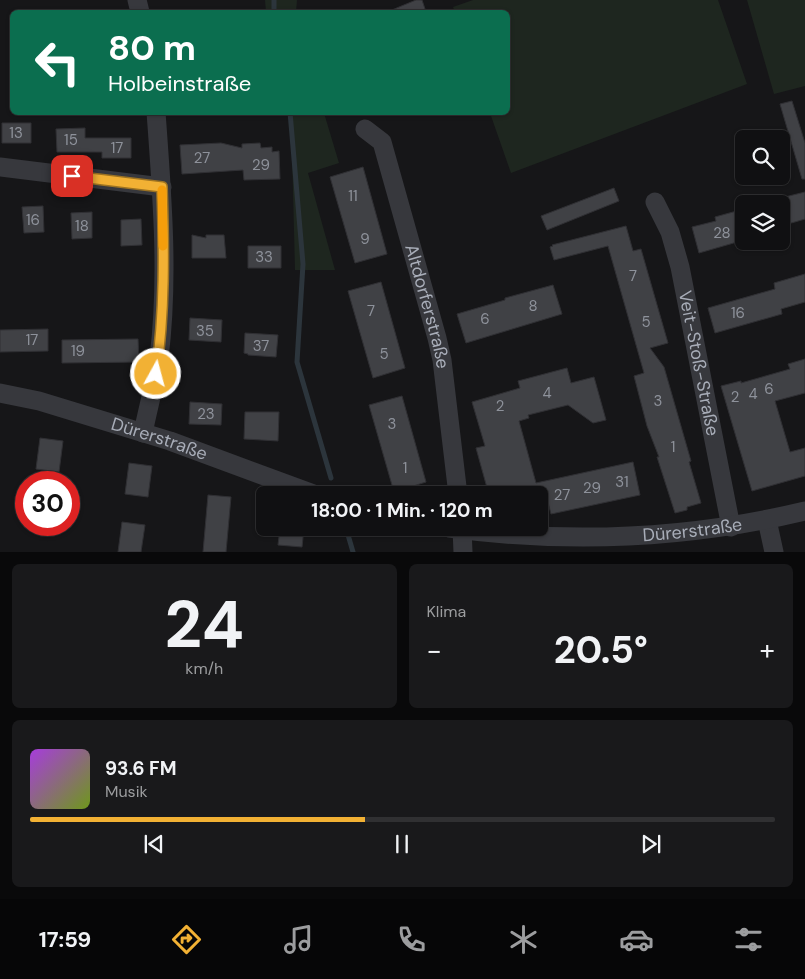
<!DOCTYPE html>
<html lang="de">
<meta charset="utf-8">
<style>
body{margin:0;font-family:"DM Sans",sans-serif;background:#19191b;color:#f1f3f6;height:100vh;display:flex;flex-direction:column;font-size:19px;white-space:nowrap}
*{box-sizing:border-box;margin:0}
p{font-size:16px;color:#9c9d9f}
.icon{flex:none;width:28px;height:28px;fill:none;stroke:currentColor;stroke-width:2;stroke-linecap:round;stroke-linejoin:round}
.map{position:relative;height:552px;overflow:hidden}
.side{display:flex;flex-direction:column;gap:12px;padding:12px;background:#09090a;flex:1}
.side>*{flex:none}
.guide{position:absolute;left:10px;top:10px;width:500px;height:105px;border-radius:8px;box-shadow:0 1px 4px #0004,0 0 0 1px #303032;background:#0b6e4f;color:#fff;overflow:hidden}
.controls{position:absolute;left:735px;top:130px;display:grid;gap:10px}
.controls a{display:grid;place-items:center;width:55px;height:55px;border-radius:8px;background:#101012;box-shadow:0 1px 4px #0004,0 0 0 1px #303032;font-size:25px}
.speed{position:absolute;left:15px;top:471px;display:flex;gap:10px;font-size:25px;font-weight:700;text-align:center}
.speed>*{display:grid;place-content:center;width:65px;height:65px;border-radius:50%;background:#101012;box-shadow:0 1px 4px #0004,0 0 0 1px #303032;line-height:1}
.speed .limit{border:8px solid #d22;background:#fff;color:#111}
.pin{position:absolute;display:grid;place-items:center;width:42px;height:42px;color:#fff;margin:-21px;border-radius:10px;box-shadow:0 2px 8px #0006}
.me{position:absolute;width:55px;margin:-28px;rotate:7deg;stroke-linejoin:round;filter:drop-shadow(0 0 4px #0008)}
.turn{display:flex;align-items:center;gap:18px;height:105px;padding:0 15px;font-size:22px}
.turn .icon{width:65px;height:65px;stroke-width:2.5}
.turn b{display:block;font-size:35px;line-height:42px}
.big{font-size:38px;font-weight:700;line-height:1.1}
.side .widget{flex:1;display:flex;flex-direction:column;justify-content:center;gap:8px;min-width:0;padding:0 18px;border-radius:8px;background:#19191b}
.side .dial{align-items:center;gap:0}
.dial b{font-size:65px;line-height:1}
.song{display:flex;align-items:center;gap:15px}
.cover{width:60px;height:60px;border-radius:8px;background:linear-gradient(135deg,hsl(280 70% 55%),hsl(80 70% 35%))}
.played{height:5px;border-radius:2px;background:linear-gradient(90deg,#f2b134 45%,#303032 45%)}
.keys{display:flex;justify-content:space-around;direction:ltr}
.heat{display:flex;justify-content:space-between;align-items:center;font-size:28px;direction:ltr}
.side .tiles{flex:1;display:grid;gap:12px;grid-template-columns:1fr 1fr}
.widget:last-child{grid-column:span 2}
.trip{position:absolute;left:256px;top:486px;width:292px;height:50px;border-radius:8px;background:#101012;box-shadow:0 1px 4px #0004,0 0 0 1px #303032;font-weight:700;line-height:50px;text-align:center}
.menu{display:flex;height:80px;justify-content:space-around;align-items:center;background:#060607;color:#9c9d9f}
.menu .icon{width:35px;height:35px}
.menu .on{color:#f2b134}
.menu b{font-size:22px;color:#f1f3f6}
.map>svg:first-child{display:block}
.green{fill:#1e261f}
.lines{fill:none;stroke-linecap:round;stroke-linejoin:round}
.stream{stroke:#2c353c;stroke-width:5}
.building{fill:#404145;stroke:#303034}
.street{stroke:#37383d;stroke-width:19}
.route-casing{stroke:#9d7322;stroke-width:12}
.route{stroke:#f2b134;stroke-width:9}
.slow{stroke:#f59e0b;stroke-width:9}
.labels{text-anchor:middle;stroke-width:5;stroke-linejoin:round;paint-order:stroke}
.number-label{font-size:15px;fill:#8e929b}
.street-label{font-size:18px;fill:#a8adb8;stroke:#111113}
</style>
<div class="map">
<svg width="805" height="552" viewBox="0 0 805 552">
<rect width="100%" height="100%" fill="#161618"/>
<path class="green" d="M265 0H297L296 12H266Z
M473 0H718L747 84 511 173 490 113 508 112V12H455L453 7Z
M747 0H805V86L774 94Z
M291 113H324L339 163 308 173 335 270H295Z"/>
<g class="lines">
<path class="stream" d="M274 12V0
M290 112 303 264 297 362 331 478
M346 528 353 552"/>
</g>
<path class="building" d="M416 0H422L426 12H387Z
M792 101 805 143V179H802L780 104Z
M2 123H31V143H2Z
M85 128V138H131V158H102V152H57L56 129Z
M221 143 242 148V144L260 143 261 148 272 147V152L279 151 280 179 244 180 243 170 182 174 180 145Z
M363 167 387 254 355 263 330 177Z
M614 188 619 201 547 230 541 216Z
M805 192V219L781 226V198Z
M43 206 44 232 24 233 22 207Z
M744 209V240L699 253 692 227 716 221 715 217Z
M92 212V238L72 239 71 213Z
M141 219 142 245 121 246V220Z
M626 226 633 251 641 249 668 343 650 348 664 367 691 461 689 462 701 503 687 507V510L675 513 657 457H659L647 426 634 376 644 373 608 246 554 260 550 247 553 246 552 245Z
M192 235 206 238V235H224L226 258H192Z
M248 246H281V268H248Z
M805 274V302L781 309 782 314 715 333 708 308 775 289 774 283Z
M381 282 405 368 373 378 348 291Z
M553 285 562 314 466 343 457 314 505 300V298Z
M190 318 222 320 221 342 189 340Z
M48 329V351L0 352V330Z
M245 333 278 335 276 357 248 355V354L244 353Z
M138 339 139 362 62 363V340Z
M805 359V393L775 401 790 452 805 448V476L752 491 721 386 741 381V383L790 369 788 364Z
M567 368 571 383 594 377 606 420 593 423 568 405 528 415 529 418 519 421 536 483 633 462 640 495 551 514 548 502 540 504V495H489L476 448 485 446 472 402 520 388 518 381Z
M402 396 426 482 394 492 369 405Z
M190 402 222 404 221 425 189 424Z
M245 412H279L278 441 244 439Z
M40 438 63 441 59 472 36 469Z
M129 463 152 466 148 497 125 494Z
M208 495 231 497 226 552H203Z
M122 522 145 525 141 552H118Z
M280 528H304L302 547 278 545Z"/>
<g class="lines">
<g class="street">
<path d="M137 0 140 12"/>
<path id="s1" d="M365 129 382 142 437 338 442 360 458 495"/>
<path d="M0 167 162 187"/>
<path id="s2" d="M655 202 670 232 680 267 731 527"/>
<path id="s3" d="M0 393 39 401 170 441 316 495"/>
<path d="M143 433C148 408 155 383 159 358 169 277 162 194 156 112"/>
<path d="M767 520 774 552"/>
<path id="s4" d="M449 528C568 544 688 539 805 511"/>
<path d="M462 528 463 552"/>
</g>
</g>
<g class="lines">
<defs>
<path id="route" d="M72 176 162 187C164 249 165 312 156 374"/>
</defs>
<use href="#route" class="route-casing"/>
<use href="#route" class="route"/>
<path class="slow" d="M162 190 163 246"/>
</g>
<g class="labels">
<g class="number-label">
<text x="16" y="138">13</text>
<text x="71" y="145">15</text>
<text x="117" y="153">17</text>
<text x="202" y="163">27</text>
<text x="261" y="170">29</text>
<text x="353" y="201">11</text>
<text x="33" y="225">16</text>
<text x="82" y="231">18</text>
<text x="722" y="238">28</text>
<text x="365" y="244">9</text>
<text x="264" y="262">33</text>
<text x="633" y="281">7</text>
<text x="533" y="311">8</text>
<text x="371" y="316">7</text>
<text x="738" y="318">16</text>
<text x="485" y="324">6</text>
<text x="646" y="327">5</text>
<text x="205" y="336">35</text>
<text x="32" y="345">17</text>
<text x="261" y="351">37</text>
<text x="78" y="356">19</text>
<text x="384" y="359">5</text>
<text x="769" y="394">6</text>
<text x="547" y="398">4</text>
<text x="753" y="399">4</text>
<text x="735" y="402">2</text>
<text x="658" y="406">3</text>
<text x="500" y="411">2</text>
<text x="206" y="419">23</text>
<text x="392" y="429">3</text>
<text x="673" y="452">1</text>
<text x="405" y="473">1</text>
<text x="622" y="487">31</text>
<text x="592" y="493">29</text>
<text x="562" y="500">27</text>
</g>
<g class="street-label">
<text dy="6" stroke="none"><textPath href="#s1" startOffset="192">Altdorferstraße</textPath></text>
<text dy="6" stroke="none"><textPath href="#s2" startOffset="168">Veit-Stoß-Straße</textPath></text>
<text dy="6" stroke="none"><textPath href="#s3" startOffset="166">Dürerstraße</textPath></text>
<text dy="6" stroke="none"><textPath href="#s4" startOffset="244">Dürerstraße</textPath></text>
</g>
</g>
</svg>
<div class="controls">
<a><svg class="icon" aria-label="search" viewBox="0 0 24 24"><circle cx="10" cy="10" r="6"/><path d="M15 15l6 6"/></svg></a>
<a><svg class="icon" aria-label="layers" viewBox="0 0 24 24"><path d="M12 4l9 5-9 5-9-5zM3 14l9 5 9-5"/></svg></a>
</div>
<div class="speed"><div class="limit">30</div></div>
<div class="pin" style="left:72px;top:176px;background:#d93025"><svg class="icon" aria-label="arrive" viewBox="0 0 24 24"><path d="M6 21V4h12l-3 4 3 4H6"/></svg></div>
<svg class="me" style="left:156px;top:374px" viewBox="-20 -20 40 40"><circle r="17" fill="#f2b134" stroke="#fff" stroke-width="3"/><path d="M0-11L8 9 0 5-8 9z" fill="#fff"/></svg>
<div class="trip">18:00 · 1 Min. · 120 m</div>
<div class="guide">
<div class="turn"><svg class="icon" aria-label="left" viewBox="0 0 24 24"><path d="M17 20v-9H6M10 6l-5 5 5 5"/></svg><div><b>80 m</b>Holbeinstraße</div></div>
</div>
</div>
<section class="side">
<div class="tiles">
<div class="widget dial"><b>24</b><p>km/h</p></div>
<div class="widget"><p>Klima</p>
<div class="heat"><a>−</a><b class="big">20.5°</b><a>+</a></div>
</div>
<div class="widget">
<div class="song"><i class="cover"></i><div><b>93.6 FM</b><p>Musik</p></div></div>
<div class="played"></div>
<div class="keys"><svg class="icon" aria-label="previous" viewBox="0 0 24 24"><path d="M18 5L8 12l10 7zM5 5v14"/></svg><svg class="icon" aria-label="pause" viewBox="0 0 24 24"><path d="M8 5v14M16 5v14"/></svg><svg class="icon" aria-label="next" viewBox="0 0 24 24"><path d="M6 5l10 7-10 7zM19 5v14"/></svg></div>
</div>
</div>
</section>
<nav class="menu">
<b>17:59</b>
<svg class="icon on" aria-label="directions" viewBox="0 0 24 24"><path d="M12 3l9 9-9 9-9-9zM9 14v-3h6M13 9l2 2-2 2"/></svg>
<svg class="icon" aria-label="music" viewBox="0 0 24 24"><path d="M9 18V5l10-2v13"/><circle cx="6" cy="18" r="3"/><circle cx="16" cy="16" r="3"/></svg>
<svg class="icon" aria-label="phone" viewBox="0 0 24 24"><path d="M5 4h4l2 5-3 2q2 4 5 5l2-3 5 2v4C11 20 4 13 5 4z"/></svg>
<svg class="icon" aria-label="climate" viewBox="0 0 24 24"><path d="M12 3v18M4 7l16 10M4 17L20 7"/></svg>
<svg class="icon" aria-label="car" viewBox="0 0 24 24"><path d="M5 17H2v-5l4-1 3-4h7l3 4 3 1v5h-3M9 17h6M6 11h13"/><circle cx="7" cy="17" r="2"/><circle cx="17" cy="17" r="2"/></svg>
<svg class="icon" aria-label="filters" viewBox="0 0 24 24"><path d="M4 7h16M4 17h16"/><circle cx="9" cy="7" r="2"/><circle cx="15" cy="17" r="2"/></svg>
</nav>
